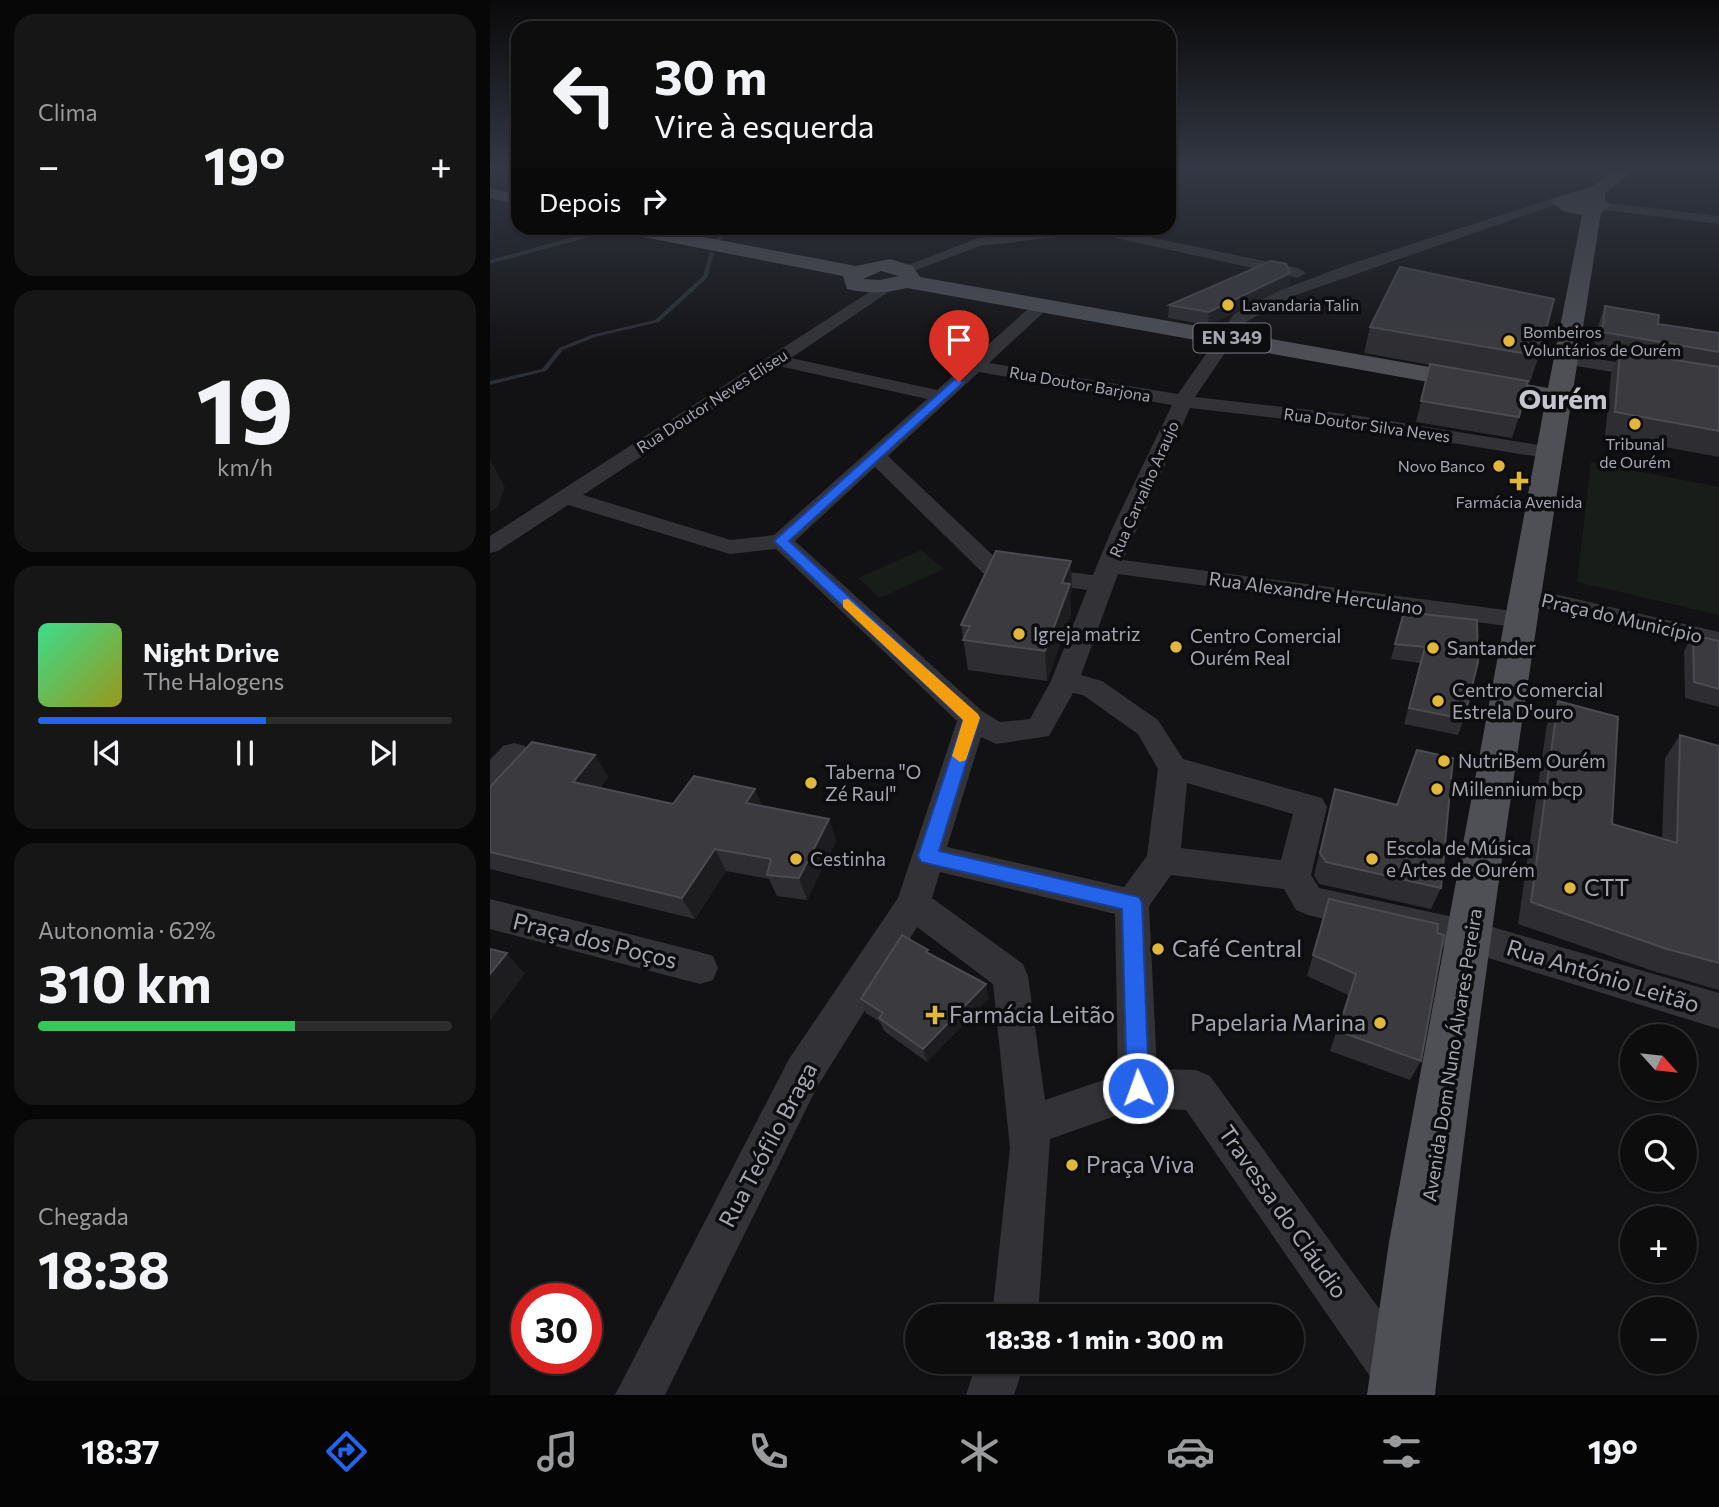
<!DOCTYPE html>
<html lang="pt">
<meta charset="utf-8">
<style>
body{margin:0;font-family:Commissioner,sans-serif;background:#171617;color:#f1f3f6;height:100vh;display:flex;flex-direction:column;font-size:26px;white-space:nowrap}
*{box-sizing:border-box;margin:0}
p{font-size:23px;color:#9b9c9e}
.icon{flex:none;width:38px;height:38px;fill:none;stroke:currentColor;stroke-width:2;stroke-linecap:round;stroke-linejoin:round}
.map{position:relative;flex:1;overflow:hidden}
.panel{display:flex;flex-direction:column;gap:14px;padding:14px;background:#080708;width:490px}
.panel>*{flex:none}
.hud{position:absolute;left:21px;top:21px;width:665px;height:214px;border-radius:21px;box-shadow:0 2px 5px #0004,0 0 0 2px #2e2d2e;background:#0e0d0e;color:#f1f3f6;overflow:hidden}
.needle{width:46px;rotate:117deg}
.controls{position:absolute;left:1130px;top:1024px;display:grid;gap:14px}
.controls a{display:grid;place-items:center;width:77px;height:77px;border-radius:50%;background:#0e0d0e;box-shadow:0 2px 5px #0004,0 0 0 2px #2e2d2e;font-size:35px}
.speed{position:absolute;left:21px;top:1283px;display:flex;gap:14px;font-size:35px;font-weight:700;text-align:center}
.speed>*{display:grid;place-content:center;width:91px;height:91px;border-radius:50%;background:#0e0d0e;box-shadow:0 2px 5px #0004,0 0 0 2px #2e2d2e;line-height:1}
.speed .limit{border:10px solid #d22;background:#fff;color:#111}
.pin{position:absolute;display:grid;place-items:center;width:60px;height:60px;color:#fff;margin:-72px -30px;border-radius:50% 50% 50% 0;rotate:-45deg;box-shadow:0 0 7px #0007}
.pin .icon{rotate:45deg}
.me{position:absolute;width:77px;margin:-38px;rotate:358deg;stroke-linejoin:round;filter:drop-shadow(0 0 5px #0008)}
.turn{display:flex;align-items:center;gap:24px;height:147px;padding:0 28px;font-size:32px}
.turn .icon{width:91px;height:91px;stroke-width:2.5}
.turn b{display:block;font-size:49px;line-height:60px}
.then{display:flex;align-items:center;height:66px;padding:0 28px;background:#0003;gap:14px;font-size:26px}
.big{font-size:52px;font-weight:700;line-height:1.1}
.panel .tile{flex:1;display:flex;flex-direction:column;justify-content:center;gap:10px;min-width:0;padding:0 24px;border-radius:21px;background:#171617}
.panel .dial{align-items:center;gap:0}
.dial b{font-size:91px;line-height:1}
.song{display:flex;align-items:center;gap:21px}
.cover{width:84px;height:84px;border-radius:10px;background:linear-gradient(135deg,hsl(150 70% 55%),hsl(60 70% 35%))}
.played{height:7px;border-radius:4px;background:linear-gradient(90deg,#2563eb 55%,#2e2d2e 55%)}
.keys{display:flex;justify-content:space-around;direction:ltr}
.heat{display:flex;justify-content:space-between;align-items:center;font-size:38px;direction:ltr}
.charge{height:10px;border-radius:5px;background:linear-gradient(90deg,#34c759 62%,#2e2d2e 0)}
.trip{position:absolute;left:415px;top:1304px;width:399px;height:70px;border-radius:35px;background:#0e0d0e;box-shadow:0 2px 5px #0004,0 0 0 2px #2e2d2e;font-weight:700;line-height:70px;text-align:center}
.tabs{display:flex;height:112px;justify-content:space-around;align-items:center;background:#060506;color:#9b9c9e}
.tabs .icon{width:49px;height:49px}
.tabs .active{color:#2563eb}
.tabs b{font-size:32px;color:#f1f3f6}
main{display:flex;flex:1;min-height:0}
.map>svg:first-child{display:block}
.green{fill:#181d19}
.water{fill:#292f35}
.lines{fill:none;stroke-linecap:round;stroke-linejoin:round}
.stream{fill:#292f35;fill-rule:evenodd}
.street{fill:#333337;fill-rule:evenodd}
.primary{fill:#4f5056;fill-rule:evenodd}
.wall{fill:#2e2d31}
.shaded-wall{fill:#1d1c1f}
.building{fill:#3b3a3f;stroke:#4b4b51;stroke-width:2}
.route{fill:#2563eb;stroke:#184099;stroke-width:2}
.slow{fill:#f59e0b}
.poi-dot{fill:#e1b83b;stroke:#0d0c0e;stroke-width:2.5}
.labels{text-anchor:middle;stroke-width:7;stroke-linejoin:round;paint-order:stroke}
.far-poi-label{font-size:16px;fill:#a4a7b2;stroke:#0d0c0e;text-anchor:start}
.far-street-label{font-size:16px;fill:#a4a7b2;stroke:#0d0c0e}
.shield{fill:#0d0c0e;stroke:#777881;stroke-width:2}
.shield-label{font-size:18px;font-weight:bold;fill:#a4a7b2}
.street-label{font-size:19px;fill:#a4a7b2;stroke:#0d0c0e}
.poi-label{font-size:19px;fill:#a4a7b2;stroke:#0d0c0e;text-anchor:start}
.near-poi-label{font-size:23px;fill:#a4a7b2;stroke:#0d0c0e;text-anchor:start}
.near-street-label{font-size:23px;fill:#a4a7b2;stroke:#0d0c0e}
.far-town-label{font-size:28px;font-weight:bold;fill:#c5c6cf;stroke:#0d0c0e}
</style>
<main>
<section class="panel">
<div class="tile"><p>Clima</p>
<div class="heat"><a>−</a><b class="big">19°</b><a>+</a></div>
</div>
<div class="tile dial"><b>19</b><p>km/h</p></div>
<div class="tile">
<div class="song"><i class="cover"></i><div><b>Night Drive</b><p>The Halogens</p></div></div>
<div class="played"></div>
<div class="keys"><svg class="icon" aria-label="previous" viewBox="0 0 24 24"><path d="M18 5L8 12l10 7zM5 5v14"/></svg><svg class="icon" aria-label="pause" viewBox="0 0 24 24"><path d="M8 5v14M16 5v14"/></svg><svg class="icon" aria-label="next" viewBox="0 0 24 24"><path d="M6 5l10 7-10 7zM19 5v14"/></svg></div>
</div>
<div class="tile"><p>Autonomia · 62%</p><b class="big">310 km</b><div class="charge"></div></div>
<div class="tile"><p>Chegada</p><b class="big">18:38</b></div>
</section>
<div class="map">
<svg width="1229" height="1395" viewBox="0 0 1229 1395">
<rect width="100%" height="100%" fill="#121113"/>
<path class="green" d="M1101 462 1229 487V615L1087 582Z
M431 550 454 569 390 598 368 578Z"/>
<path class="water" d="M117 228H132L0 264V260Z"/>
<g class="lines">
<path class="stream" d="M236 228H240L229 242H225V240Z
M220 252 224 253 217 278 169 322 105 337 73 350 56 371 0 385V381L52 369 69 348 101 335 165 320 213 276Z"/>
<path class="street" d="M1092 169H1115L1133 175 1127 179Z
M1067 197 1079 200 803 296 756 322 705 397 864 415 1061 447 1071 453 1068 457 1061 459 864 427 700 408 633 560 1031 612 1040 614 1044 620 1040 626 1031 628 628 574 591 675 612 681 668 720 693 759 832 798 837 807 821 875 829 888 982 921 1229 993V1029L982 953 818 915 806 910 794 889 681 875 659 906 667 1069 706 1070 720 1076 922 1354 929 1371 922 1388 905 1395 888 1388 696 1110 648 1108 560 1139 548 1316H502L520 1148 503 984 427 927 327 1087 175 1395H125L299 1059 408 898 467 721 286 549 240 554 78 505 8 551 0 553V536L392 284 398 282 406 287 301 358 447 390 545 303 551 301 559 306 557 309 499 363 688 394 744 314 791 290 857 265ZM289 366 437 399 284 535 241 540 93 495ZM489 372 682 405 622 529 603 575 512 564 398 456ZM385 467 496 576 597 590 561 681 540 719 510 722 492 711 305 541ZM583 693 593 695 648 734 668 769 657 856 634 887 457 847 491 737 506 744 559 736ZM697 783 803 814 791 860 691 848ZM450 872 625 914 628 1075 555 1100 538 976 533 964 442 898Z
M1111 202 1229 216V224L1106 209 1104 206Z
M579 228H616L808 268 816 273 808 278 603 233 490 246 421 272 416 274 408 269 488 238Z
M1075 354 1229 378V390L1069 363 1066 359 1069 355Z
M1034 587 1229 632V650L1025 601 1022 595 1025 589Z
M24 743 35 746 39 754 11 787 0 791V760L13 746Z
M0 899 210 952 223 956 228 968 223 980 210 984 0 929Z
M487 1362H535L524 1395H476Z"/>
<path class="primary" d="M1126 169H1145L1115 193V200L1120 206 1111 213C1049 606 986 999 945 1395H877L899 1242 1055 403 417 288C396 293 379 294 357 289L353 276 138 234 128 228H166L366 266 400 259 423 266 430 277 1058 388 1092 215 1073 211 1062 202 1065 198 1101 187ZM391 271 409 276 390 280 373 279Z
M0 188 28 195V205L0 198Z"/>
</g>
<path class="wall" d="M799 286 718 325 678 318 679 305Z
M1115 306 1168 324 1229 333V457L1115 436 1121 374 1127 359 1103 355 1107 329Z
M880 327 1049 356 1040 382H1038L1029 417 1022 438 926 422 940 365 874 353Z
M582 591 580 595 581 614 557 681 478 670 471 625Z
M914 612 974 719 968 735 914 724 930 663 901 659Z
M1203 635 1229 641V707L1195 698 1194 651Z
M1068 701 1122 824 1172 839 1175 758 1190 735 1229 746V990L1160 970 1028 924 1057 724Z
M105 755 118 777 110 788 183 804 273 807 339 819 346 841 317 900 287 896 279 879 236 871 205 919 0 869V787Z
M845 789 951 888 941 909 829 884 824 875Z
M839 899 931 1061 920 1080 840 1051 858 995 817 976Z
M439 954 499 998 437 1062 394 1031 390 1022 376 1013 371 999Z"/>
<path class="shaded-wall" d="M800 273 799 286 718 325 719 312Z
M0 459 15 487 8 507 0 512Z
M581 561 582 591 580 595 581 614 557 681 555 651 572 583Z
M105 755 118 777 96 804 83 782Z
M265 789 275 811 256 803Z
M339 819 346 841 317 900 309 878Z
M225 849 236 871 205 919 192 898Z
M17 953 35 974 0 1021V974Z
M496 984 499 998 437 1062 433 1049Z"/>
<path class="building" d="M781 261 796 264 800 273 719 312 679 305Z
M910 267 1064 299 1049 356 880 327Z
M1115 306 1169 315 1168 324 1229 333V352L1112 332Z
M1130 351 1229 367V431L1125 412Z
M940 364 1038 381 1029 417 931 401Z
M506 551 581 561 572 583 580 584 555 651 473 640 480 626 471 625Z
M914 612 987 620 988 662 974 719 919 708 935 647 905 644Z
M1203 635 1229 641V689L1204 682Z
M1068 701 1128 717 1122 824 1187 843 1190 735 1229 746V963L1177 949 1041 902Z
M42 742 105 755 83 782 183 804 204 776 265 789 256 803 339 819 309 878 277 875 281 859 225 849 192 898 0 852V787Z
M927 750 963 758 951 888 836 862 830 853 845 789 907 805Z
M839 899 948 924 947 933 954 935 931 1061 848 1031 866 974 823 955Z
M412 935 438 950 436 952 496 984 433 1049 389 1018 393 1013 371 999Z
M0 949 17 953 0 974Z"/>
<linearGradient id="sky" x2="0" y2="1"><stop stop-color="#0a090a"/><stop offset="0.46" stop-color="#333844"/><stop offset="1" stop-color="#333844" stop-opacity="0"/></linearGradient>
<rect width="1229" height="364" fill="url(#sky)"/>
<path class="route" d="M465 379 474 382 299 541 490 718 449 851 649 897 652 903 659 1088 656 1096 648 1099 640 1096 637 1088 632 909 431 862 428 856 473 720 284 541Z"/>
<path class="slow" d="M358 599 488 714 490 718 476 760 470 762 462 756 473 720 353 607V600Z"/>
<g class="poi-dot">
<circle cx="738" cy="305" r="7"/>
<circle cx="1019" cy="341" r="7"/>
<circle cx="1145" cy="424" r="7"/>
<circle cx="1009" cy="466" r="7"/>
<path d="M1025.5 470.5h7v7h7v7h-7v7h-7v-7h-7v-7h7z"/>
<circle cx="529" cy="634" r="7"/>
<circle cx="686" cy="647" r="7"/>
<circle cx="943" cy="648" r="7"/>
<circle cx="948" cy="701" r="7"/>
<circle cx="954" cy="761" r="7"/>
<circle cx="321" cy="783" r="7"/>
<circle cx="947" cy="789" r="7"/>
<circle cx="306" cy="859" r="7"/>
<circle cx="882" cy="859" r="7"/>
<circle cx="1080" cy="888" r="7"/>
<circle cx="668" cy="949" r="7"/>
<path d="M441.5 1004.5h7v7h7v7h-7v7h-7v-7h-7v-7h7z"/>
<circle cx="890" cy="1023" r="7"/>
<circle cx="582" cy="1165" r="7"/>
</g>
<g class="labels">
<g class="far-poi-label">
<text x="752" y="311">Lavandaria Talin</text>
<text x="1033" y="338">Bombeiros<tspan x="1033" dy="18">Voluntários de Ourém</tspan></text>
<text x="1145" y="450" text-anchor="middle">Tribunal<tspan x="1145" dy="18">de Ourém</tspan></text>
<text x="995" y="472" text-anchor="end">Novo Banco</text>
<text x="1029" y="508" text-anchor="middle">Farmácia Avenida</text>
</g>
<g class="far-street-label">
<text transform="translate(590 384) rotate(10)" y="6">Rua Doutor Barjona</text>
<text transform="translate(222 401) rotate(-33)" y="6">Rua Doutor Neves Eliseu</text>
<text transform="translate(877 425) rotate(8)" y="6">Rua Doutor Silva Neves</text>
<text transform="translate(654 489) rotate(-66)" y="6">Rua Carvalho Araujo</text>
</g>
<rect class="shield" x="703.5" y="323.5" width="77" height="29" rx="5"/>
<g class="shield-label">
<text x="742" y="344">EN 349</text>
</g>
<g class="street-label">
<text transform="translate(826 593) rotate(8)" y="7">Rua Alexandre Herculano</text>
<text transform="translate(1132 618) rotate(13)" y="7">Praça do Município</text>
<text transform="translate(962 1055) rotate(-81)" y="7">Avenida Dom Nuno Álvares Pereira</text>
</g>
<g class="poi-label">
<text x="543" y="641">Igreja matriz</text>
<text x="700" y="643">Centro Comercial<tspan x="700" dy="22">Ourém Real</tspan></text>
<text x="957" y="655">Santander</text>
<text x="962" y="697">Centro Comercial<tspan x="962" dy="22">Estrela D'ouro</tspan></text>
<text x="968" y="768">NutriBem Ourém</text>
<text x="335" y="779">Taberna "O<tspan x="335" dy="22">Zé Raul"</tspan></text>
<text x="961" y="796">Millennium bcp</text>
<text x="896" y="855">Escola de Música<tspan x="896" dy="22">e Artes de Ourém</tspan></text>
<text x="320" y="866">Cestinha</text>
</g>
<g class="near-poi-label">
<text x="1094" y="896">CTT</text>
<text x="682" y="957">Café Central</text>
<text x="459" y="1023">Farmácia Leitão</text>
<text x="876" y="1031" text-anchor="end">Papelaria Marina</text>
<text x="596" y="1173">Praça Viva</text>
</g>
<g class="near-street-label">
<text transform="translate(105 941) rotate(14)" y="8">Praça dos Poços</text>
<text transform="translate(1113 976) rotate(17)" y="8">Rua António Leitão</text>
<text transform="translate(278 1145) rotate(-62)" y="8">Rua Teófilo Braga</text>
<text transform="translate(793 1212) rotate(55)" y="8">Travessa do Cláudio</text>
</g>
<g class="far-town-label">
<text x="1073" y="409">Ourém</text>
</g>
</g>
</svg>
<div class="controls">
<a><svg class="needle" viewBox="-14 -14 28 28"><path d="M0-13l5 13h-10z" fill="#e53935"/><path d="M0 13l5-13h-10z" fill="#9b9c9e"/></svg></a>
<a><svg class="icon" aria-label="search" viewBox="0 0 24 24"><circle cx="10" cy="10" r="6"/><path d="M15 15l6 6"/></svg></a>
<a>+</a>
<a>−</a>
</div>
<div class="speed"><div class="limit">30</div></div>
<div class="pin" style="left:469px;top:382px;background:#d93025"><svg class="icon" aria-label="arrive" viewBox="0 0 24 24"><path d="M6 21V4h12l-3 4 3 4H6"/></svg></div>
<svg class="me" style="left:648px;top:1088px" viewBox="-20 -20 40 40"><circle r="17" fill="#2563eb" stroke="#fff" stroke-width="3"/><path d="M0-11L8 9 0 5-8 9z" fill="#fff"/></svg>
<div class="trip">18:38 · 1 min · 300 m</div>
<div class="hud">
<div class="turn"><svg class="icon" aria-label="left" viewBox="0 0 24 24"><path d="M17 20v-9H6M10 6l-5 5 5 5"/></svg><div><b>30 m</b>Vire à esquerda</div></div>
<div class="then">Depois<svg class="icon" aria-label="right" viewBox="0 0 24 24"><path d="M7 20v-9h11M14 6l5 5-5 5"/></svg></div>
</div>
</div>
</main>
<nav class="tabs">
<b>18:37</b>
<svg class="icon active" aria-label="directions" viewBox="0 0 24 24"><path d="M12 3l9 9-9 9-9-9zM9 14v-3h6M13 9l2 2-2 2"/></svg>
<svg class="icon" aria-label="music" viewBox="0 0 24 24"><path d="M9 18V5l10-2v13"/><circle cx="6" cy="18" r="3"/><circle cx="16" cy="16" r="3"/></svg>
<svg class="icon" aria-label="phone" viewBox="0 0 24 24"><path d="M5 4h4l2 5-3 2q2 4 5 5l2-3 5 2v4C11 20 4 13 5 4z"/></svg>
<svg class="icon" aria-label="climate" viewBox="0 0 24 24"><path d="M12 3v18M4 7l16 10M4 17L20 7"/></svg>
<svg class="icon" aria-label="car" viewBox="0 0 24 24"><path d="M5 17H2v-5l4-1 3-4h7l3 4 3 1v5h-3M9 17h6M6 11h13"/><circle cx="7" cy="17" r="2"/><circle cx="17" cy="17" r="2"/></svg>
<svg class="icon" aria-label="filters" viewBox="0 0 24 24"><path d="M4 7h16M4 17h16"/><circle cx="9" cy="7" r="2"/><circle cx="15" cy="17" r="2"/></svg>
<b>19°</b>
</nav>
